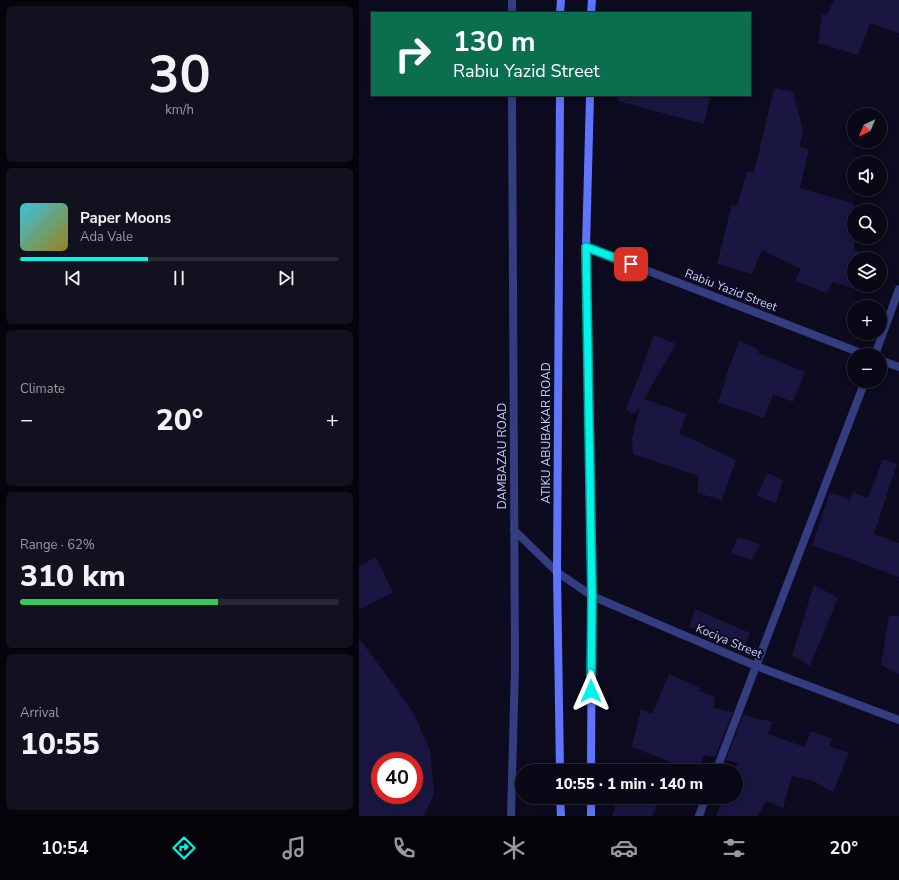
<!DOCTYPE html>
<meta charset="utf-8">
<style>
body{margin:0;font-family:"Nunito Sans",sans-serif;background:#121120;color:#f1f3f6;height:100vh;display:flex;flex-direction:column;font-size:15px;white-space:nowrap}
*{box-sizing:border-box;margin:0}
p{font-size:13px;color:#999aa1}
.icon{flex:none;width:22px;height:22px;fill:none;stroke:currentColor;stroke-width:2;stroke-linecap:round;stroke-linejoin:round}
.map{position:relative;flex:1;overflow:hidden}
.details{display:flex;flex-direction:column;gap:6px;padding:6px;background:#05040d;width:359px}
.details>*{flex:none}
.top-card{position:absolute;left:12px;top:12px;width:380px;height:84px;border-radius:0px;box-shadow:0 2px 10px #0003,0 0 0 1px #292936;background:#0b6e4f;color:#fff;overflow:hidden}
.needle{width:26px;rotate:224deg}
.controls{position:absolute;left:488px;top:108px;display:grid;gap:8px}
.controls a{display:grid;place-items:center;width:40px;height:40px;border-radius:50%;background:#090817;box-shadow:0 2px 10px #0003,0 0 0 1px #292936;font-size:20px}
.speed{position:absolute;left:12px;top:752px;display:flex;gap:8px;font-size:20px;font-weight:700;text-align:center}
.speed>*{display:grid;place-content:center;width:52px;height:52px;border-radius:50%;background:#090817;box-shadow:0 2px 10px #0003,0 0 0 1px #292936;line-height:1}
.speed .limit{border:6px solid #d22;background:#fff;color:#111}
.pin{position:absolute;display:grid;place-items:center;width:34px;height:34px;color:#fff;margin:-17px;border-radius:8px;box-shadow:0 2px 6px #0006}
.me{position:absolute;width:44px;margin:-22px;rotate:0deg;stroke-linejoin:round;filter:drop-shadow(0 0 3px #0008)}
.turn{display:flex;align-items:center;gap:14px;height:84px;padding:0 16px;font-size:18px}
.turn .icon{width:52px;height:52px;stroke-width:2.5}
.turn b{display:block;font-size:28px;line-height:34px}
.big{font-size:30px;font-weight:800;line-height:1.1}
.details .tile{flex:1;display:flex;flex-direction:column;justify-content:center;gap:6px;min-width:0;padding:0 14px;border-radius:6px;background:#121120}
.details .dial{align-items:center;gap:0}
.dial b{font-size:52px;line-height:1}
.song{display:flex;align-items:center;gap:12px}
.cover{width:48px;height:48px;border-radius:6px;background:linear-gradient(135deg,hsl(190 70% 55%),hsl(50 70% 35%))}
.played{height:4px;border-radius:2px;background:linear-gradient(90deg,#00f4e7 40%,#292936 40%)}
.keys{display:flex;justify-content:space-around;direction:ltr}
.heat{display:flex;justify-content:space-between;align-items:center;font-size:22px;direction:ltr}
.charge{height:6px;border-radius:3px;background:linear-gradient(90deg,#34c759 62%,#292936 0)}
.trip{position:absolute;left:156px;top:764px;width:228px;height:40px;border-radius:20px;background:#090817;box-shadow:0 2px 10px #0003,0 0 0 1px #292936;font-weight:800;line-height:40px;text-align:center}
.tabs{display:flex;height:64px;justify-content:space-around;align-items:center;background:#040309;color:#999aa1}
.tabs .icon{width:28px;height:28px}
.tabs .current{color:#00f4e7}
.tabs b{font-size:18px;color:#f1f3f6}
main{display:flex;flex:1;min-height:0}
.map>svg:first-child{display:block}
.building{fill:#191741;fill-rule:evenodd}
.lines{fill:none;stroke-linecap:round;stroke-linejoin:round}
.street{stroke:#343d80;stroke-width:8}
.secondary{stroke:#6075ff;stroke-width:8}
.route-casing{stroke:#009f96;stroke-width:10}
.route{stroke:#00f4e7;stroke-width:7}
.labels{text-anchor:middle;stroke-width:4;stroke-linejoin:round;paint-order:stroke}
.street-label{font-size:12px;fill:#c9ccff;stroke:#0c0b1f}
</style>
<main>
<section class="details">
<div class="tile dial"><b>30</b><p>km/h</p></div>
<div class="tile">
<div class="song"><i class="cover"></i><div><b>Paper Moons</b><p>Ada Vale</p></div></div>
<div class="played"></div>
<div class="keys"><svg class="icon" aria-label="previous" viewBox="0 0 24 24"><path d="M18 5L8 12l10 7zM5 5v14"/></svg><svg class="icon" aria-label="pause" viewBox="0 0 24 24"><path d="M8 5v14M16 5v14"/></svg><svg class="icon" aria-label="next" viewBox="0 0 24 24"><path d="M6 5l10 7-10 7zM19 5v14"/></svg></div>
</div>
<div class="tile"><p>Climate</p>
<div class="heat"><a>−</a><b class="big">20°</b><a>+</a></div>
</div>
<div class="tile"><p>Range · 62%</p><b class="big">310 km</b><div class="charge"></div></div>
<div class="tile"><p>Arrival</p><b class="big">10:55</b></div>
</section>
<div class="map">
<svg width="540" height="816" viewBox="0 0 540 816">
<rect width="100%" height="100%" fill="#0c0b1f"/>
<path class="building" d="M475 0H540V33L511 23 499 55 459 43 463 14 468 15Z
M415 88 434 92 444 131 440 147 450 149 441 188 495 204V250L505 253 504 259H495V285H500L499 290 474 282 467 293 436 281 442 269 403 250 393 274 358 264 373 204 378 206 388 171 395 173Z
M259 95H342L351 98 345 124 258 101Z
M295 335 317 344 285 399 328 414 320 433 377 460 363 500 338 493 340 476 274 454 273 439 281 405 276 414 267 410Z
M380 341 400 350 399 353 446 372 434 402 414 394 405 418 359 402 366 382H365Z
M524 459 538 464 515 534 540 543V577L453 545 471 492 491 500 494 492 509 498Z
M408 473 424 480 417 503 398 496Z
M379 537 401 544 393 560 372 553Z
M17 557 34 592 0 610V566Z
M455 585 479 598 451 666 433 655Z
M336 609 391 633 386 646 330 627Z
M530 616H540V674L522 665Z
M0 638 53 710 71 750 75 794 65 816H0ZM21 761H55V795H21Z
M310 674 341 688 340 691 356 697 354 708 374 712 356 757 345 755 338 771H315L317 764 273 747 282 709 293 714Z
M384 715 414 722 409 734 446 747 452 731 473 739 470 746 490 753 474 792 454 781 433 776 424 808 407 801 399 816H357L365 797H377V771H376L379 763 367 760Z
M259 797H302L293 816H253Z"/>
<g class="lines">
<path class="street" d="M153 0V13
M227 247 507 355
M516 355 540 289
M521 360 540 367
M155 530 198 572 233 596 397 666 540 720
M357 771 506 381
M152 816 156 667 153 95
M340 816 347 797"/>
<path class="secondary" d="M201 13 202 0
M232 13 233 0
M231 95 227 247 233 596 232 771
M201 771 198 572 201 95
M201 797 202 816
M232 816V797"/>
</g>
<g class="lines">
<defs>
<path id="route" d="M232 691 233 596 227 247 272 264"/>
</defs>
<use href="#route" class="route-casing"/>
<use href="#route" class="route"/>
</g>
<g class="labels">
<g class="street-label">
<text transform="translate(372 290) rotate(21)" y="4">Rabiu Yazid Street</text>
<text transform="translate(187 433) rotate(-90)" y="4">ATIKU ABUBAKAR ROAD</text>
<text transform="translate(143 456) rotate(-90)" y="4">DAMBAZAU ROAD</text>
<text transform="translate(370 641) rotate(23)" y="4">Kociya Street</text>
</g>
</g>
</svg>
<div class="controls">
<a><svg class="needle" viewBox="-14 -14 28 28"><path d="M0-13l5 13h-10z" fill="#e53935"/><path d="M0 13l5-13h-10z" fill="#999aa1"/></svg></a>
<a><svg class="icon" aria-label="sound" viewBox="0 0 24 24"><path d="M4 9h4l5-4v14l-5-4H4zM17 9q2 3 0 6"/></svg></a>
<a><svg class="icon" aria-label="search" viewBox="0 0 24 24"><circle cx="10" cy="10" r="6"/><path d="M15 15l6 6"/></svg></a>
<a><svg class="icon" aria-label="layers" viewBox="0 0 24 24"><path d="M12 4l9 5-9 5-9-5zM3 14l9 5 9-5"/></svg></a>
<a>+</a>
<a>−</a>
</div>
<div class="speed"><div class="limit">40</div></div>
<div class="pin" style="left:272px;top:264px;background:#d93025"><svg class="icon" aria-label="arrive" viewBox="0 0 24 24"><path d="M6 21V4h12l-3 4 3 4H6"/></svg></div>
<svg class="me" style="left:232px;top:691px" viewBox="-20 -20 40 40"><path d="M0-17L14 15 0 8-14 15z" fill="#00f4e7" stroke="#fff" stroke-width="4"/></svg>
<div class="trip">10:55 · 1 min · 140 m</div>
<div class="top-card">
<div class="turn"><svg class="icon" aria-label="right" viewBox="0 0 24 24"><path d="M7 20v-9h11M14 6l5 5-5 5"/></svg><div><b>130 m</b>Rabiu Yazid Street</div></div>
</div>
</div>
</main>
<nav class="tabs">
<b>10:54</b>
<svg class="icon current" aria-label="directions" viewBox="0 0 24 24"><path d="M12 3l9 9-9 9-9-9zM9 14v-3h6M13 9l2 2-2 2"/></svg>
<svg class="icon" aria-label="music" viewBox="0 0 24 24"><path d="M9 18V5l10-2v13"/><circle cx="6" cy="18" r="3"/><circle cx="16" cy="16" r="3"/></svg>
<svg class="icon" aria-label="phone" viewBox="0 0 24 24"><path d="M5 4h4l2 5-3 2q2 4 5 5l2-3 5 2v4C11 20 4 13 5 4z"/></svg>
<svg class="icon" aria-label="climate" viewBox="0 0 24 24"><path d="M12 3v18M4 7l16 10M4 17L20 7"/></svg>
<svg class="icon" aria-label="car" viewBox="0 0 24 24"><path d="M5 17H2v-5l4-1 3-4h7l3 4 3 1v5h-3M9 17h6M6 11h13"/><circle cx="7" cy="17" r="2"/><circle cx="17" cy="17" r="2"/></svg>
<svg class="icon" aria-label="filters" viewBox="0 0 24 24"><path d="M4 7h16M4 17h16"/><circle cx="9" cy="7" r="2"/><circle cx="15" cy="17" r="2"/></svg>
<b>20°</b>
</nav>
